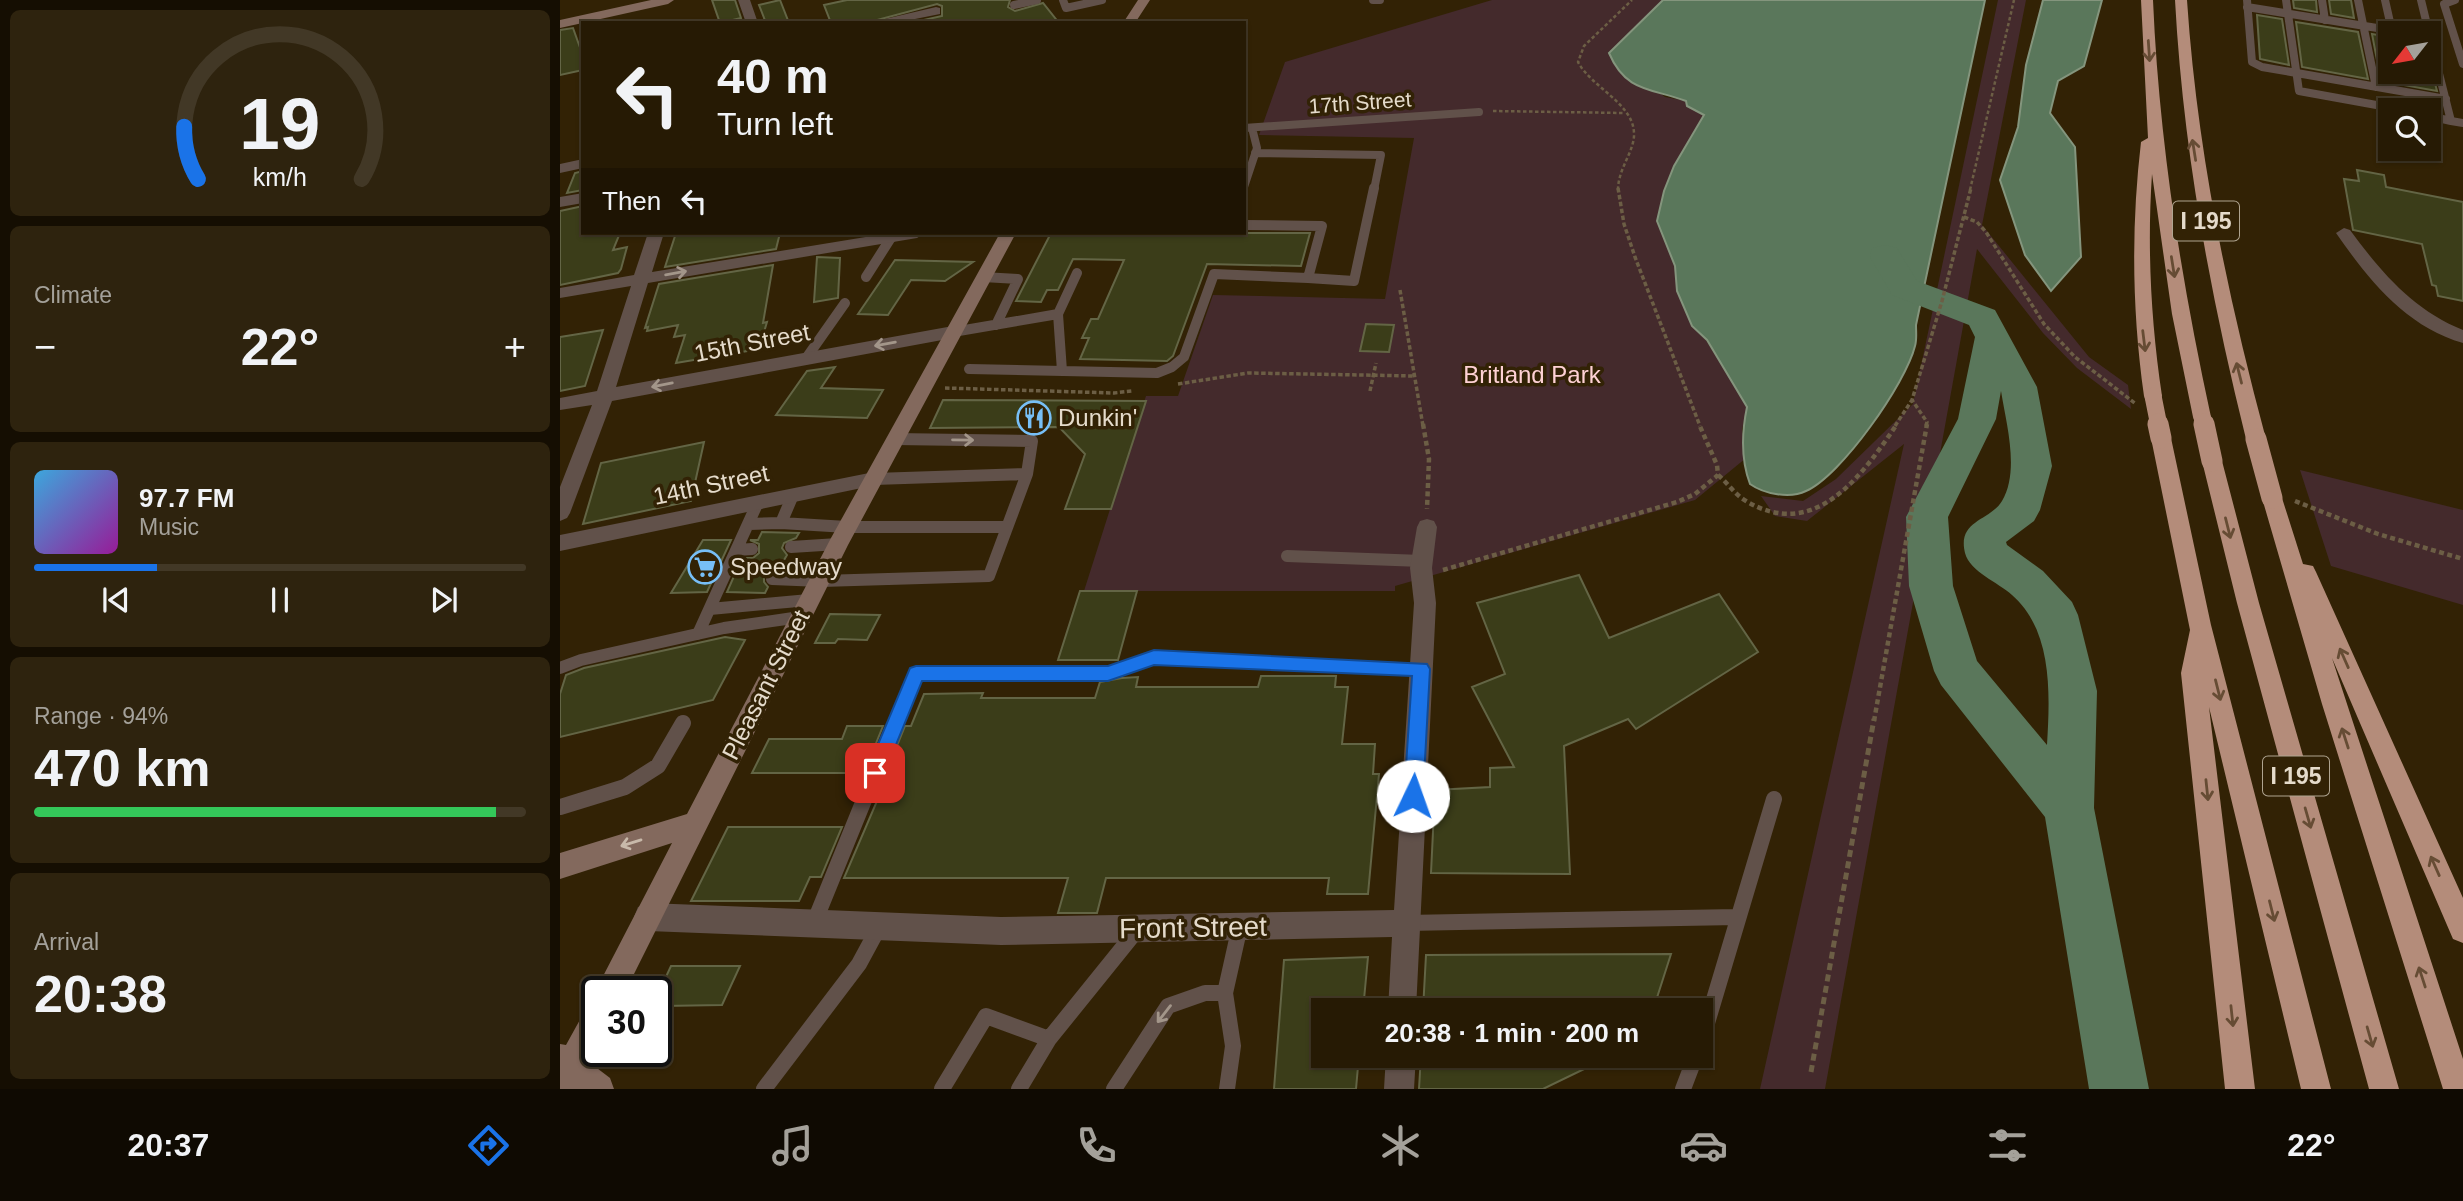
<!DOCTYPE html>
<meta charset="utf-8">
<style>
body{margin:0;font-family:Arial,sans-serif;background:#2e230e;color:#f1f3f6;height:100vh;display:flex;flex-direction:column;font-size:26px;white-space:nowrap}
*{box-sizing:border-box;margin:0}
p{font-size:23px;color:#a4a19a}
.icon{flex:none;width:38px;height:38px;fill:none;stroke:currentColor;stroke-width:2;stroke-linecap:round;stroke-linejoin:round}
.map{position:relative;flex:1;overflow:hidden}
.side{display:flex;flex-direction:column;gap:10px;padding:10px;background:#150e02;width:560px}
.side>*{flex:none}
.top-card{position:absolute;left:21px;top:21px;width:665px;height:214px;border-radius:0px;box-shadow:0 2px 5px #0004,0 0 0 2px #423826;background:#261a04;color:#f1f3f6;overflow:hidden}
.needle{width:46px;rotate:239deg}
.buttons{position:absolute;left:1818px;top:21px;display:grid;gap:14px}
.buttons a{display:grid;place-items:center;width:63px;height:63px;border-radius:0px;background:#261a04;box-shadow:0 2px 5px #0004,0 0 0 2px #423826;font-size:35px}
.speed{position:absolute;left:21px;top:976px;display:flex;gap:14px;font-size:35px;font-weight:700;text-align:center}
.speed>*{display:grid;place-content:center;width:91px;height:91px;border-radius:50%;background:#261a04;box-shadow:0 2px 5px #0004,0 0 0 2px #423826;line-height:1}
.speed .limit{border:4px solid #111;border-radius:10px;background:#fff;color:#111}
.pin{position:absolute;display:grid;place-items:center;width:60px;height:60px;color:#fff;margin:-30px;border-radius:14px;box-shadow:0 4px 10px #0006}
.me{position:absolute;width:77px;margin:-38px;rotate:3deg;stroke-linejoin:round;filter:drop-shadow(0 0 5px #0008)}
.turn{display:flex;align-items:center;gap:24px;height:147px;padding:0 21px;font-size:32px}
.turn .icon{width:91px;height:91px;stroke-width:2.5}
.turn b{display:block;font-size:49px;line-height:60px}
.then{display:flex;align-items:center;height:66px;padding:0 21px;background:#0003;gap:14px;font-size:26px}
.big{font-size:52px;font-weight:800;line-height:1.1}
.side .widget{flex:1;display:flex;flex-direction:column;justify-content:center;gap:10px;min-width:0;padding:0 24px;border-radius:10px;background:#2e230e}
.side .dial{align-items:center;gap:0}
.dial svg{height:182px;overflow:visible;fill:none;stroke:#423826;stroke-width:7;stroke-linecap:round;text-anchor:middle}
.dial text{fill:#f1f3f6;stroke:none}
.song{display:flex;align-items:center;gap:21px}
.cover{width:84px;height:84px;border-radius:10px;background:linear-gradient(135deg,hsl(200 70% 55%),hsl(300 70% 35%))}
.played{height:7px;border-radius:4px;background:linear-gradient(90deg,#1a73e8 25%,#423826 25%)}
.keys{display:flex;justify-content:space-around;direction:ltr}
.heat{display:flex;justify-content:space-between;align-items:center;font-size:38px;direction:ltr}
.charge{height:10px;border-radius:5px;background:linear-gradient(90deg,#34c759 94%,#423826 0)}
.trip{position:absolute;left:751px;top:998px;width:402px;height:70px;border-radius:0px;background:#261a04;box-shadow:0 2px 5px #0004,0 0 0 2px #423826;font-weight:800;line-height:70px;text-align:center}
.dock{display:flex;height:112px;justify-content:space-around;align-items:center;background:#0f0a02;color:#a4a19a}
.dock .icon{width:49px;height:49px}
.dock .on{color:#1a73e8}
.dock b{font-size:32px;color:#f1f3f6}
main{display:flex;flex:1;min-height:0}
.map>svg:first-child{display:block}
.green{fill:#442a2c}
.water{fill:#5a775b;stroke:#84957d;stroke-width:2}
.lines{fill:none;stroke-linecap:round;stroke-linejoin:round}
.river{fill:#5a775b;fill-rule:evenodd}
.building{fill:#3b3d19;stroke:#636545;stroke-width:2}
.path-far3{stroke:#6c5e45;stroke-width:2.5;stroke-dasharray:3.5 2.5;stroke-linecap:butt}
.path-far2{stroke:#6c5e45;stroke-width:3.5;stroke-dasharray:4.5 2.5;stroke-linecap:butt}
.path-far1{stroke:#6c5e45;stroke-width:4.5;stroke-dasharray:5 3.5;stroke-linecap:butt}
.path{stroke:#6c5e45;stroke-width:5;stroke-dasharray:7 4.5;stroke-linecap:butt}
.lane-far3{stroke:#61514a;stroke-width:8}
.lane-far2{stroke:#61514a;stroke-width:10}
.lane-far1{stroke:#61514a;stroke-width:12}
.lane{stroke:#61514a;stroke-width:16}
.street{fill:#61514a;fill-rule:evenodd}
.secondary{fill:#83695d;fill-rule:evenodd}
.highway{fill:#b48c7a;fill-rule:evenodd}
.highway-bridge-far1{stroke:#b48c7a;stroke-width:17}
.highway-bridge{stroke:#b48c7a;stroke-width:21}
.oneway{stroke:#664c34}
.oneway2{stroke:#a3968a}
.oneway3{stroke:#c8b9aa}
.route{fill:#1a73e8;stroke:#114b97;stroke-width:2}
.labels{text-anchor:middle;stroke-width:7;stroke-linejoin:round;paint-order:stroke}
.far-street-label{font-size:21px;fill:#e5dbcb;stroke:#322205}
.shield{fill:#322205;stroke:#afa490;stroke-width:2}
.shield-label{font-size:23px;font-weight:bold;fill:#e5dbcb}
.street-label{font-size:24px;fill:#e5dbcb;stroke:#322205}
.park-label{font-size:24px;fill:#fed1d4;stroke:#322205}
.poi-label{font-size:24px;fill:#e5dbcb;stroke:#322205;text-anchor:start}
.near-street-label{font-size:28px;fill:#e5dbcb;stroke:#322205}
</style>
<main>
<section class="side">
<div class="widget dial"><svg viewBox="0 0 100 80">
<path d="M14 69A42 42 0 1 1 86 69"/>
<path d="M14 69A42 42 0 0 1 8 46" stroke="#1a73e8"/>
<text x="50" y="56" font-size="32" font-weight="700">19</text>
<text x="50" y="72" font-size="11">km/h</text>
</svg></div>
<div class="widget"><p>Climate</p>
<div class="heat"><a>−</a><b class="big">22°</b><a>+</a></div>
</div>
<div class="widget">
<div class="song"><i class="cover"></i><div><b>97.7 FM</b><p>Music</p></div></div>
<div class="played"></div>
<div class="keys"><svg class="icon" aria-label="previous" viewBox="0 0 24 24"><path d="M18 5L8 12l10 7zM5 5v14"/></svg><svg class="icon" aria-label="pause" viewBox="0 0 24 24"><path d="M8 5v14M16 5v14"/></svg><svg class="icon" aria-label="next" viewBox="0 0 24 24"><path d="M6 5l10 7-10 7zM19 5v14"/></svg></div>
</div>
<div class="widget"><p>Range · 94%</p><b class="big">470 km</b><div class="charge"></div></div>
<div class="widget"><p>Arrival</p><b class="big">20:38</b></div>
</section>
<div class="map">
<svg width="1903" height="1089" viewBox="0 0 1903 1089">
<rect width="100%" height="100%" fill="#322205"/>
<path class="green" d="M932 0H1103L1049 53 1105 97 1127 101 1128 106 1144 115 1114 166 1097 221 1115 266 1117 291 1132 326 1146 340 1188 407 1182 429 1186 458 1135 500 835 586V591H524L586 396H618L653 295 825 299 854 138 699 135 725 62Z
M1438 0H1466L1422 225 1529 357 1568 385 1571 409 1517 368 1483 333 1417 249 1265 1089H1200L1344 444 1247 521 1215 516 1201 496 1243 501 1276 479 1353 404Z
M1740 470 1903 510V605L1771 566Z"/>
<path class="water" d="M1103 0H1425L1356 325C1356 332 1357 340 1355 346 1346 383 1281 476 1246 491 1230 499 1204 494 1190 484 1181 460 1182 431 1187 407L1147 340 1132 326 1117 291 1115 266 1097 221 1104 191 1114 166 1144 115 1127 106 1126 101C1092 88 1066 93 1049 53Z
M1483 0H1542L1524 66 1498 81 1490 113 1515 147 1521 257 1491 291 1465 255 1440 180 1458 127 1466 65Z"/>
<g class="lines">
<path class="river" d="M1325 245 1337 248 1357 281 1435 310 1477 387 1492 466 1480 510 1474 521 1446 542 1447 545 1483 571 1512 602 1518 615 1537 691 1534 808 1589 1089H1529L1485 817 1381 685 1374 671 1349 586 1346 517 1398 419 1415 337 1409 325 1332 295 1309 255 1313 248ZM1441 391C1446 423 1460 471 1442 501 1430 521 1397 520 1405 553 1410 572 1438 582 1452 595 1493 631 1490 694 1487 745L1417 661 1393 586 1388 517 1436 419Z"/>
</g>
<path class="building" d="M152 0H175L181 18 160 23Z
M220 0 229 23H206L199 5Z
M287 0H450L448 7 455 11 483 3 499 23H350L382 16V6L377 4 306 23H271L264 5Z
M1733 0H1756L1757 12 1734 8Z
M1769 0H1791L1794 18 1771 14Z
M1697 15 1722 19 1729 65 1700 59Z
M1736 22 1798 32 1808 79 1742 67Z
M13 28 23 56V70L0 75V30Z
M1812 34 1830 37V72H1872L1877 91 1821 81Z
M1797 170 1824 175 1826 187 1903 202V301L1878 296 1876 286 1872 285 1862 244 1793 230 1784 179 1799 181Z
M23 171V190L7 193 15 173Z
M23 206V233H60L53 250 67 247 61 269 58 273 0 285V211Z
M116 233H220L216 249 105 267Z
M491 233 571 236 572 233H750L741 266 647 264 613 356 607 361 520 359 529 338H522L531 319H538L564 260 513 259 498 290H487L481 302 456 301Z
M257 257 280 258 278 298 254 302Z
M335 260 413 262 385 281 351 280 328 315 298 314Z
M213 265 203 323 207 322 199 349 116 363 125 335 114 337 118 325 87 331 88 327 85 328 99 284Z
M806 324 834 325 829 352 800 351Z
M43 330 25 386 0 391V337Z
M275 367 261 388 323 390 307 418 216 415 247 371Z
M383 400 586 401 551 509H505L525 454 499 427 370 428Z
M144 442 131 501 23 524 41 463Z
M202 532 239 533 236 538 224 543 222 548 227 555 218 570 209 571 204 575V582L208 587 205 593 167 592 182 558H193L199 553V544L190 540H198Z
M143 540H171L147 592 111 593Z
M1019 575 1049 638 1159 594 1198 652 1076 729 1068 719 1004 746 1010 874 871 873 875 790 930 787V768L954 767 912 687 945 674 917 603Z
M520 591H577L558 660H498Z
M270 614 320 615 307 640 278 639 275 643H255Z
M165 637 185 640 153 700 0 737V694L6 675 24 668Z
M701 676H776L775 687H788L782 744H815L813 774H819L808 894H767L769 878H546L537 913H498L508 878H284L329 773H326L345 726H351L364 694 423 693 421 698H535L540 682 562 678 578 677 576 687H698Z
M287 726H323L304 773H192L209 739H282Z
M168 827H282L261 877H250L239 901H131Z
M1111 954 1093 1010H863L866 955Z
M808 957 803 1010H763V1055H799L796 1089H714L724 960Z
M111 966H180L162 1005 103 1006 108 996H97Z
M861 1055H1053L983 1089H859Z"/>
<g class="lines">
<path class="path-far3" d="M933 111 1064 113
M1058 190C1058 168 1075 151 1074 133 1073 103 1031 87 1018 62L1024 46 1072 0
M1410 190 1454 0"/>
<path class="path-far2" d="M1058 188 1064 224 1075 257 1140 426
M1404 217 1417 222 1426 232 1484 324 1515 357 1576 404
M840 290 863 426
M618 384 688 373 855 376
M385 388 554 393 572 391
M810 391 816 363
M1335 426 1352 400
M1366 426 1367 422 1352 400 1382 301 1411 188"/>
<path class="path-far1" d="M863 424 869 459 867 509
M1158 475C1168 483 1175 495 1186 501 1255 542 1302 476 1337 424
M1735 501 1818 534 1903 559
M883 570 1117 502 1135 494 1158 475 1157 465 1139 424
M1314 721 1367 424"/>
<path class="path" d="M1251 1072 1314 719"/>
<path class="lane-far3" d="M503 0 506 8 542 0
M813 0H820
M1687 0 1692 62 1702 67 1886 99
M1726 0 1739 91 1844 110
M1762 0 1765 20
M1798 0 1816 87
M1825 0 1832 31
M1861 0 1869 33
M1895 0 1884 4 1903 64
M454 5 477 0
M1687 7 1848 33
M1869 34 1891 121 1903 123
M1869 116 1891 121
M684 128 919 112
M695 153 821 155 814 190
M684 187 697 148 692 128"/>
<path class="lane-far2" d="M684 225 762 226 748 278 794 281 814 188
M306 277 334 233
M423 277 458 279 436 325
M498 314 517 273
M393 332 498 314 502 371
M247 357 285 303
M409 369 597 373 612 367 624 357 654 274 748 278"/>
<path class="lane-far1" d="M335 439 472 441 467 474
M221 523 287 527H447
M190 524 221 523 233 495
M231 547 278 544
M177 550 192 549
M727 556 862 561
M212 579 261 581 429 576 467 474 314 479
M150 609 249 600
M138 634 198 502
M0 668 21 660 164 628 240 617
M336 721 356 673H548L595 657 861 669"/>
<path class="lane" d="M0 807 65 787 98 766 123 723
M254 923 337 719
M846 923 1177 917
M489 1039 577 930
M1141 1043 1214 799
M204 1089 299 964 319 927
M382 1089 426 1016 489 1039 459 1089
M554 1089 608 1006 645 993H665
M667 1089 673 1046 665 993 680 926
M1123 1089 1136 1055"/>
<path class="street" d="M178 0H190L198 23H186Z
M376 7 380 8V14L335 23H308Z
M23 159V168L0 173V164Z
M23 193V203L0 207V197Z
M1784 228 1790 230C1821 272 1853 310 1903 330V343C1846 327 1808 279 1776 233Z
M88 233H104L92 272 330 233H365L357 238 88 283 56 387 393 326 402 332 393 338 52 401 10 513 7 518 0 521V487L32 405 0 410V398L37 391 71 286 0 298V288L74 275Z
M314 472 321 474 324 479 321 484 0 551V535Z
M867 519 874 521 877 527 872 568 876 603 856 1010H828L832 937 441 945 88 931 78 927 74 917 78 907 88 903 441 917 834 910 854 603 850 568 857 527 860 521Z
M826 1055H856L854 1089H824Z"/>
<path class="secondary" d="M91 0H114L108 4 0 28V20Z
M578 0H590L575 23H563Z
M440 233H456L288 545 65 992 37 994 40 982 112 843 0 879V853L127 814 271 538Z
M37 1003V1047L29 1062 50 1078 54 1089H0V1044L6 1045 27 1007Z"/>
<path class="highway" d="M1581 0H1593C1599 141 1621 279 1651 417L1649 422H1635L1633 417 1612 314 1592 174C1587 249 1591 322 1602 396L1600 401H1586L1584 396C1572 311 1571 227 1581 142L1588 138Z
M1615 0H1627C1637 150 1667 294 1706 439L1703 444H1689L1686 439C1650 294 1623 149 1615 0Z
M1601 431 1608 433 1611 438 1651 625 1771 1089H1741L1649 707 1695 1089H1665L1621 673 1630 630 1591 438 1594 433Z
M1652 454 1659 456 1662 461 1699 603 1839 1089H1809L1677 603 1642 461 1645 456Z
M1712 490 1719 493 1722 498 1743 564 1753 566 1756 572 1903 898V943L1893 939 1772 658 1903 1059V1089H1883L1762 704 1702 498 1705 493Z"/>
<path class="highway-bridge-far1" d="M1593 396 1599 426
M1642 417 1644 426"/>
<path class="highway-bridge" d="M1598 424 1601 438
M1644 424 1652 461
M1696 439 1712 498"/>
</g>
<defs><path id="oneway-shaft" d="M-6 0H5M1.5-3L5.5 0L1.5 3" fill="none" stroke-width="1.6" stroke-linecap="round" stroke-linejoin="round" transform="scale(1.75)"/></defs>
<g class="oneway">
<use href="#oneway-shaft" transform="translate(1589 51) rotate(86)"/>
<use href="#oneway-shaft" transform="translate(1634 150) rotate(-99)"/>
<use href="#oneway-shaft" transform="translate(1613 267) rotate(81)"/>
<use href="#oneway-shaft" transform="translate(1584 341) rotate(83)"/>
<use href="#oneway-shaft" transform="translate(1679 373) rotate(-104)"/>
<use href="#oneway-shaft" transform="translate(1668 528) rotate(76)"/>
<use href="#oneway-shaft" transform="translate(1784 658) rotate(-114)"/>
<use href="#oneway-shaft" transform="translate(1658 690) rotate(76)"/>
<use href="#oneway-shaft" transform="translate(1785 738) rotate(-108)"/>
<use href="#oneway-shaft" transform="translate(1647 790) rotate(84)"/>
<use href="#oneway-shaft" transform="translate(1748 818) rotate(74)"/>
<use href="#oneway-shaft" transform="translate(1875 866) rotate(-114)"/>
<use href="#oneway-shaft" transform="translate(1712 911) rotate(76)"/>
<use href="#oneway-shaft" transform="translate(1862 977) rotate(-108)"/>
<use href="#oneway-shaft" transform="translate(1672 1016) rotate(84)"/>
<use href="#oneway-shaft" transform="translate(1810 1037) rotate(74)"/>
</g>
<g class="oneway2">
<use href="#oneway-shaft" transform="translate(116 273) rotate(-10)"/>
<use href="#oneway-shaft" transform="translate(325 344) rotate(170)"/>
<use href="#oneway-shaft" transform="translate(102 385) rotate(169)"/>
<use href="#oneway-shaft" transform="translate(403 440) rotate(1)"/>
<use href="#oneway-shaft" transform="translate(604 1014) rotate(128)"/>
</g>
<use class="oneway3" href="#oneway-shaft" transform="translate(71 843) rotate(163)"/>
<path class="route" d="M594 650 867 664 870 669 863 796 860 802 853 805 847 802 844 796 852 676 594 665 548 681H362L322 779 315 782 309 779 306 773 350 668 356 666H548Z"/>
<defs>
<symbol id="restaurant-ring" viewBox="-11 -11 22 22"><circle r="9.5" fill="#322205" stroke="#77bff7" stroke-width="1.5"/><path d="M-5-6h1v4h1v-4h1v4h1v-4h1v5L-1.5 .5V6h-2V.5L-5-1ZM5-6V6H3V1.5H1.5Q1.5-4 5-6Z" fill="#77bff7"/></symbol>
<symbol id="supermarket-ring" viewBox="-11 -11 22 22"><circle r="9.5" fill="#322205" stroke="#77bff7" stroke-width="1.5"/><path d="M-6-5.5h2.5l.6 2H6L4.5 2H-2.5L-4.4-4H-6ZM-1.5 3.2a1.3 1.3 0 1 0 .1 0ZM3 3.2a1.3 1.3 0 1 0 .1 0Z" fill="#77bff7"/></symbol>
</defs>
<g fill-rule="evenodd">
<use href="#restaurant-ring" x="455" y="399" width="38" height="38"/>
<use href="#supermarket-ring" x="126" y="548" width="38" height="38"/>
</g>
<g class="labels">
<g class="far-street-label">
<text transform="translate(800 103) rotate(-4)" y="7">17th Street</text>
</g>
<g class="shield">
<rect x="1613" y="201.5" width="66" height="39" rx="5"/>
<rect x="1703" y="756.5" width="66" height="39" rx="5"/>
</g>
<g class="shield-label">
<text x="1646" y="229">I 195</text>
<text x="1736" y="784">I 195</text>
</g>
<g class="street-label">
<text transform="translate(192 343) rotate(-11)" y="8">15th Street</text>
<text transform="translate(151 485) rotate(-12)" y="8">14th Street</text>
<text transform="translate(206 685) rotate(-63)" y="8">Pleasant Street</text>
</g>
<g class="park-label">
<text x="972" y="383">Britland Park</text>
</g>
<g class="poi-label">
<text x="498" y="426">Dunkin'</text>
<text x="170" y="575">Speedway</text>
</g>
<g class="near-street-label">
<text transform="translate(633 927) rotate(-1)" y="10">Front Street</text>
</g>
</g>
</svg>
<div class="buttons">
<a><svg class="needle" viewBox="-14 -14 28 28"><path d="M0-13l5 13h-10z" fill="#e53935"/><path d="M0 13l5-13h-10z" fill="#a4a19a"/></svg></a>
<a><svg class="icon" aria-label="search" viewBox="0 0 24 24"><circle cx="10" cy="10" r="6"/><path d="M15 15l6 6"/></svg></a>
</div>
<div class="speed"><div class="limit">30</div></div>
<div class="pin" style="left:315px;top:773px;background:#d93025"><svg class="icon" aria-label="arrive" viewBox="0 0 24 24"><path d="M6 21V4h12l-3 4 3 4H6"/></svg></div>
<svg class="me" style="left:853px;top:796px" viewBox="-20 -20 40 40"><circle r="19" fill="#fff"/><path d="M0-13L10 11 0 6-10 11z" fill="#1a73e8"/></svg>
<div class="trip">20:38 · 1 min · 200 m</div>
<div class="top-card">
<div class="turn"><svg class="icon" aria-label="left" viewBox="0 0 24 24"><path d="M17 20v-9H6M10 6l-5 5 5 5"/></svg><div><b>40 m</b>Turn left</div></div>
<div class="then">Then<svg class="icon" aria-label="left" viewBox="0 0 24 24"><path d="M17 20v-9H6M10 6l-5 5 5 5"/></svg></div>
</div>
</div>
</main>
<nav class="dock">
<b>20:37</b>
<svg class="icon on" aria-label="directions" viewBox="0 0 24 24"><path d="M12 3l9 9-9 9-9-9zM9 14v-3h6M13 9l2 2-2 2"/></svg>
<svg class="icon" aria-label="music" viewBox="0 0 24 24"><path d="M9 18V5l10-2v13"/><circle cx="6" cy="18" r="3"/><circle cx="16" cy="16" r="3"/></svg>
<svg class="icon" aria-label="phone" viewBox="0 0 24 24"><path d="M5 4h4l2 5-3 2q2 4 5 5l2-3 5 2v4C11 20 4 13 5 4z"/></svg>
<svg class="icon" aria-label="climate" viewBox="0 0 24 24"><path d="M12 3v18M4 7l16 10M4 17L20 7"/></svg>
<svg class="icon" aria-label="car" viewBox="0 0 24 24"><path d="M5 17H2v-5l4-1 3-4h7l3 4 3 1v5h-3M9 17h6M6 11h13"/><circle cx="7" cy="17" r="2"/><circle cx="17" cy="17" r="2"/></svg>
<svg class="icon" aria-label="filters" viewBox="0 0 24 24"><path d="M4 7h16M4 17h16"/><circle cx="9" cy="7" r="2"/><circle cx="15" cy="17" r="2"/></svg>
<b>22°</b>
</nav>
